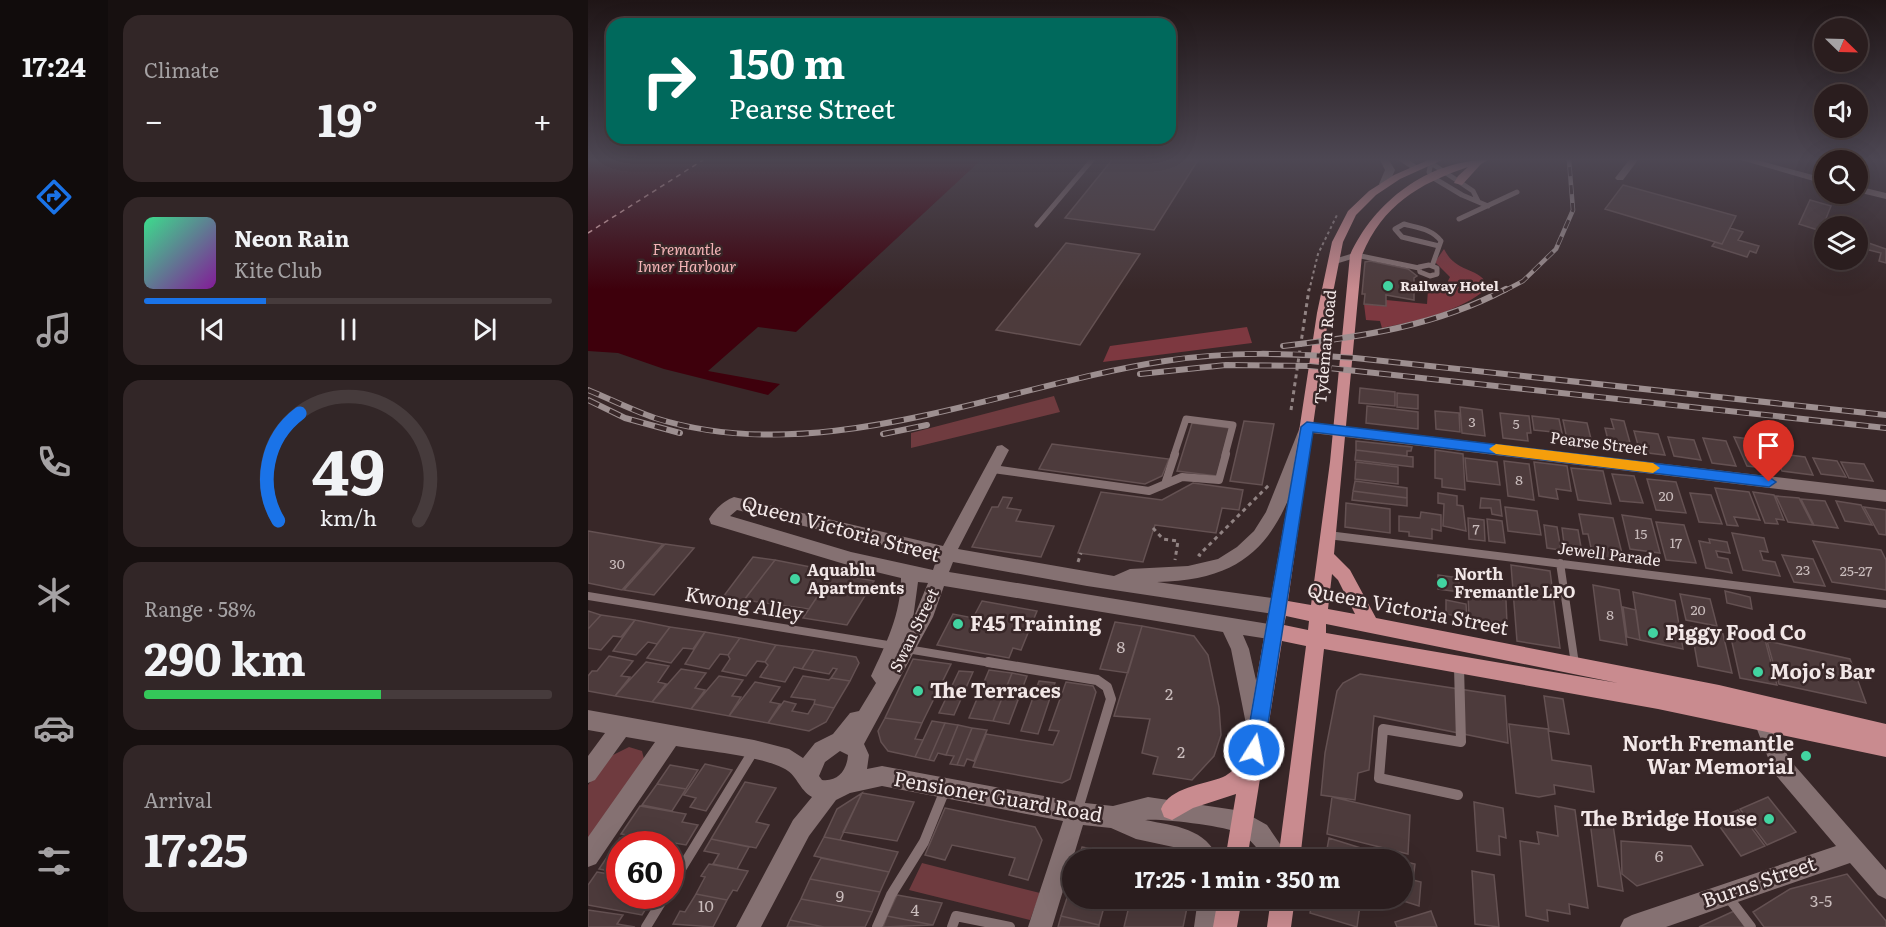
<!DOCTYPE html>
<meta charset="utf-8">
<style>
body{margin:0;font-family:Literata,serif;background:#322627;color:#f1f3f6;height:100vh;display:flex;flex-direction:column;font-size:22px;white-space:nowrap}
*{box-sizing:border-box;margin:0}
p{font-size:20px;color:#a5a2a4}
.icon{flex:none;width:33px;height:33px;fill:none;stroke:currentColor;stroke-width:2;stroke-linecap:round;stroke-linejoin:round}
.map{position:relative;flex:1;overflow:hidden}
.drawer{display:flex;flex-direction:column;gap:15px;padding:15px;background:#171010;width:480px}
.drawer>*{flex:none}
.top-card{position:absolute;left:18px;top:18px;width:570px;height:126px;border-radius:18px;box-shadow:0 6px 24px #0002,0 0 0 2px #463b3c;background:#00695c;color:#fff;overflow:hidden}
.needle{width:39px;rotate:113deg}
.buttons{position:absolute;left:1226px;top:18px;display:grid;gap:12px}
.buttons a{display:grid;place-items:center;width:54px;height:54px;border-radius:50%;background:#2a1d1e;box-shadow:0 6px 24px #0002,0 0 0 2px #463b3c;font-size:30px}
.speed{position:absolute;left:18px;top:831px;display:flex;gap:12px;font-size:30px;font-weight:700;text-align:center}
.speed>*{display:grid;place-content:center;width:78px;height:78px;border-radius:50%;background:#2a1d1e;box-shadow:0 6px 24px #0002,0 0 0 2px #463b3c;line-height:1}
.speed .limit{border:9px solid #d22;background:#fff;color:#111}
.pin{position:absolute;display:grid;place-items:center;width:51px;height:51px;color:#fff;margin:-62px -26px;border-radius:50% 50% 50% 0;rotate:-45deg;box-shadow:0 0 6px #0007}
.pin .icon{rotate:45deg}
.me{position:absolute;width:66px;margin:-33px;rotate:10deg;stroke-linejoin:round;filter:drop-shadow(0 0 4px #0008)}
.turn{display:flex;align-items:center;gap:21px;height:126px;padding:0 24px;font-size:27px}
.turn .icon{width:78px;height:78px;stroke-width:2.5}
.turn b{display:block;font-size:42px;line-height:51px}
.big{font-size:45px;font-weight:700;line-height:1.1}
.drawer .card{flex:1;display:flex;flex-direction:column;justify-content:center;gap:9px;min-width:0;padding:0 21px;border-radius:18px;background:#322627}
.drawer .dial{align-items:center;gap:0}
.dial svg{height:156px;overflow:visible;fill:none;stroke:#463b3c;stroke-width:7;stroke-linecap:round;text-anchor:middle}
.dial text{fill:#f1f3f6;stroke:none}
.song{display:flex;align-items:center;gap:18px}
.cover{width:72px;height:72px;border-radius:9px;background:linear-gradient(135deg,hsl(150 70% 55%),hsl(290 70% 35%))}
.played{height:6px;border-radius:3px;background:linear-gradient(90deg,#1a73e8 30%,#463b3c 30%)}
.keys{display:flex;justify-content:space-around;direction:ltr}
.heat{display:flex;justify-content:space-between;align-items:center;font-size:33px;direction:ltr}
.charge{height:9px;border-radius:4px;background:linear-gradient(90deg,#34c759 58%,#463b3c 0)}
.trip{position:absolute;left:474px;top:849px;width:351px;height:60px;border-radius:30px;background:#2a1d1e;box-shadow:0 6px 24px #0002,0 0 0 2px #463b3c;font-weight:700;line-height:60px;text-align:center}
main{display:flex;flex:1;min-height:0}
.tabs{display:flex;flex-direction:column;width:108px;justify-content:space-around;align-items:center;background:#110c0c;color:#a5a2a4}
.tabs .icon{width:42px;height:42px}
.tabs .on{color:#1a73e8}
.tabs b{font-size:27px;color:#f1f3f6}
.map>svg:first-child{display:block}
.green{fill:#6f3b3f}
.forest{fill:#7d3840}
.water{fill:#3e000c}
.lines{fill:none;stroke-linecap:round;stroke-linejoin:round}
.ferry{stroke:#f5b4b7;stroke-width:1.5;stroke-dasharray:5 4.5;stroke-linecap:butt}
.building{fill:#4d3b3c;stroke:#645152;stroke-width:1.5}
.path-far1{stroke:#918383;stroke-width:2;stroke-dasharray:3 3;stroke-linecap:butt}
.path{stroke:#918383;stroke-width:3;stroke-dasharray:4 4;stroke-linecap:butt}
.service-far3{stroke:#857172;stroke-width:5}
.service-far2{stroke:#857172;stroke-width:7}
.service-far1{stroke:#857172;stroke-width:8}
.service{stroke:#857172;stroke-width:10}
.minor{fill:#857172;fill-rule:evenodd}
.primary{fill:#c98b8f;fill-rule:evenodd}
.rail-far1-casing{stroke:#9d8f90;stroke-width:4.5}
.rail-casing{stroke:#9d8f90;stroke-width:6}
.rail-far1{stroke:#382728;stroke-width:3;stroke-dasharray:9;stroke-linecap:butt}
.rail{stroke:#382728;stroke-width:4;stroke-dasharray:12;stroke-linecap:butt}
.route{fill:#1a73e8;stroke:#114b97;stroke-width:1.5}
.slow{fill:#f59e0b}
.poi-dot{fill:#42d4a1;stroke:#382728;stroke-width:2}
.labels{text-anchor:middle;stroke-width:5;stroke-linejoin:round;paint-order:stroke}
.far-poi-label{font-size:14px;font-weight:bold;fill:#f2e7e7;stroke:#382728;text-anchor:start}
.number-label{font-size:14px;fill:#c9bcbc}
.far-water-label{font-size:15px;font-style:italic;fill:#f5b4b7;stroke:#382728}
.street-label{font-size:16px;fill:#f2e7e7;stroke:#382728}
.poi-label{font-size:16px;font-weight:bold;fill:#f2e7e7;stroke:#382728;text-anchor:start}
.near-number-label{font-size:16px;fill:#c9bcbc}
.near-street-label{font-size:20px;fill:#f2e7e7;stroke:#382728}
.near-poi-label{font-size:20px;font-weight:bold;fill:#f2e7e7;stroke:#382728;text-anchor:start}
</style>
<main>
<nav class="tabs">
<b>17:24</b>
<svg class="icon on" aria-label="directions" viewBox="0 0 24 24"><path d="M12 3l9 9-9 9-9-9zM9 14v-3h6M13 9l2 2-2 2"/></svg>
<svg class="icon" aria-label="music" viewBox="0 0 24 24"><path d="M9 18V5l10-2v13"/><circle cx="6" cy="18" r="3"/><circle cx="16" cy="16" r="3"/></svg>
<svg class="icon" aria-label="phone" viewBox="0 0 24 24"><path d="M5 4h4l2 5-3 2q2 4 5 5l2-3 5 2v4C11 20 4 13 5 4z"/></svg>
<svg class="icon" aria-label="climate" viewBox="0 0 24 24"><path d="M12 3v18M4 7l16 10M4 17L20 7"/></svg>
<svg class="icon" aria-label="car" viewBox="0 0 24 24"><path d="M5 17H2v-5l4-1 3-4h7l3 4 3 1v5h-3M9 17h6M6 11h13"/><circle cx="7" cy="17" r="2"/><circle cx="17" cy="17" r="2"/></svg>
<svg class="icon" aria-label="filters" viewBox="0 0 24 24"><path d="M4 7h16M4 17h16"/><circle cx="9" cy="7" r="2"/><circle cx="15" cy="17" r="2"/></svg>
</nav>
<section class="drawer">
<div class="card"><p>Climate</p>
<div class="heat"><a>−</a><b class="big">19°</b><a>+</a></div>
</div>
<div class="card">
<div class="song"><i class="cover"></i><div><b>Neon Rain</b><p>Kite Club</p></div></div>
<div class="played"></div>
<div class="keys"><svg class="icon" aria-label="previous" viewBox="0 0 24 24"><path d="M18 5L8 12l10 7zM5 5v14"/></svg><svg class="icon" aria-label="pause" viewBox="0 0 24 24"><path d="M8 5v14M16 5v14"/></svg><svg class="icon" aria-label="next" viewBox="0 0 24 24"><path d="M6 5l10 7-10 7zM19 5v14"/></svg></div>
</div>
<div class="card dial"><svg viewBox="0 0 100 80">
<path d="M14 69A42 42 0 1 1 86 69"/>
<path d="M14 69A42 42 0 0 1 25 14" stroke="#1a73e8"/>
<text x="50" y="56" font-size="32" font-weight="700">49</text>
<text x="50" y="72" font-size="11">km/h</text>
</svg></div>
<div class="card"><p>Range · 58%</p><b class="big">290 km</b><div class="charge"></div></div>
<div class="card"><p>Arrival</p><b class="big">17:25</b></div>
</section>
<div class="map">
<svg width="1298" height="927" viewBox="0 0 1298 927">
<rect width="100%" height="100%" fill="#382728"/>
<path class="green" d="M466 396 472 412 323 448V433Z
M41 747 54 751 56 759 0 843V785L21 757Z
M334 863 452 893 442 920 321 890Z"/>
<path class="forest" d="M856 249C869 275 890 265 901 287 872 312 832 320 794 328L792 321 778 320 776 304 798 306V300L839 304 840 290 860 292V281L862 277 847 262Z
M659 327 664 343 515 362 522 346Z"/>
<path class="water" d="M0 160H393L208 332 170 327 120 371 192 384 180 395 76 369 30 353 0 351Z"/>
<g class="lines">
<path class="ferry" d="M0 233 115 160"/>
</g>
<path class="building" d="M524 160H610L566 230 477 218Z
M1035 185 1148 216 1134 244 1017 209Z
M1222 200 1243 206 1233 231 1211 224Z
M1142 228 1155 232 1150 240 1171 246 1168 253 1162 251 1159 257 1124 246 1127 242 1134 244Z
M1275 241 1298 249V263L1291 261 1293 253 1273 248Z
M478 243 552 254 492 345 408 330Z
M782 261 820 269 829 276 826 278V300L798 295V306L776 304 777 294H774L777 262Z
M772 388 807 392V406L771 403Z
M809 393 830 395V409L809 407Z
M779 406 830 412V429L778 423Z
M872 407 894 410 897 436 874 433Z
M847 411 871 413 872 432 848 429Z
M912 413 941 416 943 433H939L940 441 915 438Z
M944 416 971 419 974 433 946 430Z
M1023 419 1036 421 1044 450 1022 448 1017 428 1026 429Z
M975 420 999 423 1005 447 980 444Z
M656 421 686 424 674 485 642 481Z
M604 423 642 428 629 476 589 471Z
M1046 431 1070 434 1077 455 1052 452Z
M1080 437 1106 440 1113 460 1086 456Z
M1146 437 1162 439 1165 446 1177 447 1187 469 1159 466Z
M1115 438 1138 441 1148 466 1124 463Z
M768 441 824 447 823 451H819V456L768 450Z
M464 444 581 459 574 476 557 484 451 469Z
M768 450 825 457V467L767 460Z
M847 450 875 454 877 490 854 487V479L847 478Z
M1186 453 1217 457 1225 475 1194 471Z
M877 458 909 462 912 485 879 481Z
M1225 458 1249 461 1258 477 1233 474Z
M916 461 941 464 946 500 920 496Z
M768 462 810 467V484L767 479Z
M946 462 979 466 983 491 968 489 970 499 951 496Z
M1253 462 1276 464 1285 481 1261 478Z
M983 468 1015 471 1023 504 990 500Z
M1024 474 1046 476 1055 503 1032 501Z
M1059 479 1088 482 1098 513 1068 510Z
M767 481 819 488V498L765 491Z
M605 483 655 490 651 510 634 508 628 533 567 525 555 562 490 553 513 492 574 500Z
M1127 488 1161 492 1172 520 1146 517 1150 526 1139 525Z
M765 491 819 498V506L764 500Z
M1165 492 1186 495 1196 520 1188 519 1190 524 1177 523Z
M850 493 869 496V505L875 506 878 531 855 526 856 504 850 503Z
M1102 493 1123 495 1134 524 1111 522Z
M1188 496 1211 498 1225 525 1200 522Z
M415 497 424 498 419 508 433 510 428 521 466 526 453 557 384 547 404 507H410Z
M893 498 912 500 914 516 904 514 903 508H892Z
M1213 499 1237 501 1250 528 1226 525Z
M1248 501 1273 505 1284 525 1257 521Z
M758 503 802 509V533L757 527Z
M917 507 949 511 953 535 920 531Z
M1276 507 1298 510V535L1291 534Z
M833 512 853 515V531L844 529V539L821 536V532L811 531V516L832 518Z
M991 514 1025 518 1036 561 1005 557 1000 534H995Z
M1034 515 1063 519 1072 553 1042 549Z
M880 518 896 520 897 541 881 539Z
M899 519 914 521 917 543 901 541Z
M1068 522 1096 525 1108 563 1078 560Z
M956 525 969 527 973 550 959 548Z
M974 528 990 530 994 553 977 551Z
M0 531 75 544 34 590 0 583Z
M1144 533 1176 538 1180 552 1172 551 1175 560 1187 562 1192 576 1155 570Z
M1121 539 1139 542 1142 553 1128 551 1130 557 1140 559 1144 573 1118 568 1111 541 1122 543Z
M1225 541 1293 550 1298 560V590L1244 582Z
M77 544 106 548 66 595 36 590Z
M1194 555 1225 559 1237 586 1206 582Z
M165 557 187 560 150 608 129 605Z
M187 560 243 571 242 573H245L221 609 156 600Z
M923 565 962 571 972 648 929 641Z
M245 573 286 581 259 625 215 618Z
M850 575 871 578V592L850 589Z
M1005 585 1031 590 1039 645 1012 640Z
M1137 591 1162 597 1164 609 1139 603Z
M1045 592 1087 601 1095 649 1052 640Z
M880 594 918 600 919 624 881 618Z
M1092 594 1122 599 1129 626 1098 620Z
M858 600 878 604 879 618 858 614Z
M394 601 449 611 433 650 425 648 421 658 349 645 365 614 385 618Z
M1035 607 1048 610 1052 640 1039 637Z
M0 611 13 615 0 629Z
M13 615 47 620 33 637 25 636 13 650 0 648V629Z
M47 620 82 627 69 644 60 642 48 655 25 651Z
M527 622 554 626 540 673 512 669Z
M554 626 606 636 620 655 631 707 633 735 626 756 604 780 565 774 570 757 554 753 562 719 526 716Z
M82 627 117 632 105 649 95 648 83 663 59 658Z
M1103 627 1135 634 1144 673 1110 666Z
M1141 629 1176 636 1189 685 1152 678Z
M117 632 152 638 140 655 132 654 121 669 97 664Z
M152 638 188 645 177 662 169 661 158 676 134 671 142 659 140 655Z
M1179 641 1262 659 1278 703 1191 684Z
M188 645 226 650 214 669 206 667 197 682 172 677 180 665 177 662Z
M226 650 268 657 271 663 262 681 243 678 249 669 245 668 241 674 214 669Z
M21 656 45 661 33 676 42 677 27 696 0 691V676L4 671H9Z
M325 659 363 664 334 723 297 718Z
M58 662 81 666 70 682 78 684 64 702 27 696Z
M93 669 118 673 107 688 117 690 103 709 64 702Z
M401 670 424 673 405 721 381 718Z
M371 671 385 672 366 715 351 713Z
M424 673 439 676 421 724 405 721Z
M772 674 917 696 920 743 786 716 781 770 770 773 767 800 733 795 737 753 749 691 755 683Z
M131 676 155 680 144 696 153 697 141 716 103 709Z
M215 676 241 680 243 678 262 681 246 708 226 704 227 700 203 697Z
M451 681 467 683 450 734 433 731Z
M167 682 192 687 182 702 192 704 180 723 141 716Z
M478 682 505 686 508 692 482 779 474 783 385 767 398 734 465 745 471 731 461 730Z
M956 696 975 699 981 734 961 731Z
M196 701 208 704 204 711 220 714 226 704 246 708 238 722 221 731 180 723Z
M297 718 334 723 327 739 335 740 327 757 300 751 293 742 290 731Z
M344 721 357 723 341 760 327 757Z
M357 723 370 725 358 755 350 753 346 761 341 760Z
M921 724 960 729 964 760 1003 766 1006 792 966 785 967 794 951 797 928 793Z
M370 725 384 728 369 765 362 764 366 756 358 755Z
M384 728 399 730 386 761 379 759 376 766 369 765Z
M117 764 144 770 118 811 102 807 108 798 96 795Z
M82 765 110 770 98 789 69 784Z
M157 782 188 788 168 822 181 825 168 848 123 839Z
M69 784 98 789 84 811 54 805Z
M274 793 326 802 309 841 255 832Z
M274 793 252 840 236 837 249 809Z
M744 797 822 815 820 854 739 834Z
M1180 797 1208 832 1179 845 1152 809Z
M886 802 915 808 918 838 911 836 912 855 889 851Z
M52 806 98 814 94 822 110 825 98 845 33 834Z
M967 806 987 810 1000 908 981 904 982 914 959 910 960 921 938 916 932 841 951 844 949 832 970 836Z
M357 808 447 827 454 840 440 880 421 875 427 858 364 845 357 860 337 855Z
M1150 810 1177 846 1153 856 1127 820Z
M1002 821 1025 825 1035 891 1010 886Z
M236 837 252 840 310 852 301 872 226 856Z
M32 838 69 844H32V873L11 869Z
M741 838 811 860H737Z
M123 839 161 847 149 869 125 864 131 854 116 851Z
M1033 841 1103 846 1115 865 1049 886 1034 874Z
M494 847 530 854 528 860H490Z
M575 855 592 859 593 860H561Z
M233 858 301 872 292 892 222 879Z
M814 861 827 864 825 880 833 882 831 906 806 898H814Z
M121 864 160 871 149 891 145 890 139 900 108 894 117 877 113 876Z
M884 871 906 875 911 927 887 924Z
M9 872 32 876V896H66L54 915 0 905V885Z
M1259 874 1298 921V927H1176L1165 912 1202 889Z
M222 879 292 892 284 912 213 899Z
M481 892 484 893V898L518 900 511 925 473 916Z
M108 894 139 900 125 927 85 924 92 911 97 912Z
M309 895 354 903 345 925 299 916Z
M543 898H601L595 927H536Z
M725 898H773L769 927 722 913Z
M213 899 284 912 277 927H236L202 920Z
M0 910 35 915 29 924 47 927H0Z
M843 911 849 927H809L807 922Z
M1146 911 1157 927H1111L1133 917Z
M299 916 345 925 295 927Z
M473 916 511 925V927H470Z
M202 920 236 927H199Z"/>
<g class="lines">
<path class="path-far1" d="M721 291 730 254 749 215"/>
<path class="path" d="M703 410 721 289
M565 528 575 539 590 541 587 560
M613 556 611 555 681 485
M490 562 493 553"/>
<path class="service-far3" d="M890 201 885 191 843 163 841 172 844 177 874 195 900 206
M871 219 929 192
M449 225 504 160
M745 262 768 255 831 268
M841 265 849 268V274L842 276 832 272 831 267Z
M844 266 853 241C844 229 830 228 816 224L807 229 814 237 851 246"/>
<path class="service-far2" d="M586 455 598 419 645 425 637 455"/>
<path class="service-far1" d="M405 469 561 491 594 477 631 480 638 454
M578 481 587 454
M740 535 1298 604
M972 563 987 664
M0 596 306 646
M319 649 409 664"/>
<path class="service" d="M400 662 509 680 519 687 523 699 489 812
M987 662V665
M870 795 791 778 795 729 873 742 871 667
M82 887 166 750
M1140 897 1163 927
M58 927 77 896
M289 927 303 895 336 842 357 790
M364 927 368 916 422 927"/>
<path class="minor" d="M792 160H801L807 170 801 184 796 187 791 184 797 170Z
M810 160H821L833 168 825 170Z
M1041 160H1050L1035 180H1029L1027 178Z
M1153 160H1169L1236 178V184Z
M1269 186 1298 193V199L1269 192Z
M719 422 1298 490V502L724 433C695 523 677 580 569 582L692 599 698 601 701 607 698 613 692 615 499 586 365 562 361 572 694 626 697 632 694 638 688 640 655 635 661 649 679 729 676 736 669 739 662 736 659 729 643 649 635 632 356 586 345 617 276 744 281 755 279 769 294 766 488 802 525 806 560 797 654 811 679 825 703 860H678C670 849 663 839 651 833 638 826 572 818 557 820 587 826 618 828 631 860H606L590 848 548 839 523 828 495 825 464 927H440L475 821 294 786 262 793 248 800 221 836 173 927H148L205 820 224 797C211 790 209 774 195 768 168 755 118 751 88 746L8 864 0 867V837L67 742 38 737 7 780 0 783V756L17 733 0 730V710L166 740 201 749 215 758 227 743 245 734 262 713 271 711 288 683 283 676C298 644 313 614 313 578L263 566 123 524 121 519C126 510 137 500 146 497L355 546 409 446 414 445 421 450 370 549 526 576 542 569 600 566 630 559 649 547 666 531 678 512 712 427ZM149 510 349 558 345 570 263 552 142 516ZM330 582 340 583 325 619ZM252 751 260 755C259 770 250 782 234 780L231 776 237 762Z
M1173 704 1180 707 1201 759 1298 870V899L1290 895 1262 863 1078 927H1032L1036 919 1044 915 1248 846 1186 773 1163 714 1166 707Z
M610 898H634L630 927H606Z"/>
<path class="primary" d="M840 160H854L812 179 788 195 768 215 755 242 741 313 700 601 723 605 742 462 762 255C786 202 840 160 900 160L893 164 874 185 866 183 870 176 880 167C830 184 795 205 774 255L746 554 762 570 788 618 1131 685 1298 724V757L1070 709 736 649 712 860H690L718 646 694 641 659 860H637L648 794 605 808 584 820 576 817 573 809C582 787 615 785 635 777 642 774 648 767 654 762L703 484 729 313 744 242 760 211 781 191 806 175ZM744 574 750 580 767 614 740 609ZM698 616 721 621 720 630 696 625ZM738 624 1030 683 738 633Z
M630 898H654L649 927H625Z
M683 898H707L703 927H679Z"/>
<defs>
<path id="rail-far1" d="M916 291 935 281 968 249 985 210 981 160"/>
<path id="rail" d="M695 346C772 337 849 326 918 289
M552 374 638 365 722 366 1298 428
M0 390C22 399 44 410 67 418 232 470 414 386 577 361 640 351 704 353 767 358L1298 415
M0 400 37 418 92 433
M295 434 339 425"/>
</defs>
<use href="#rail-far1" class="rail-far1-casing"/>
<use href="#rail" class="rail-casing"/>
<use href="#rail-far1" class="rail-far1"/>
<use href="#rail" class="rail"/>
</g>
<linearGradient id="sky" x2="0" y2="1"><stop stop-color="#1f1516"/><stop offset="0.55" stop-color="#4d4753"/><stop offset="1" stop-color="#4d4753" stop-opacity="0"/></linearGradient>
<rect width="1298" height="290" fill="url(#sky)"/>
<path class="route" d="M719 422 1181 477 1188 482 1181 487 725 432 676 750 673 757 666 759 660 757 657 750 713 427Z"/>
<path class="slow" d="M908 444 1065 463 1072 468 1065 473 908 454 901 449Z"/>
<g class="poi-dot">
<circle cx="800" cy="286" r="6"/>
<circle cx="207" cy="579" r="6"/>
<circle cx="854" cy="583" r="6"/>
<circle cx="370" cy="624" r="6"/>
<circle cx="1065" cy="633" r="6"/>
<circle cx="1170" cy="672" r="6"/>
<circle cx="330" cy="691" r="6"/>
<circle cx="1218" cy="756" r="6"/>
<circle cx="1181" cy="819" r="6"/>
</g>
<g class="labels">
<g class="far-poi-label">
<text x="812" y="291">Railway Hotel</text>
</g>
<g class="number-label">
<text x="884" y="427">3</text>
<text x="928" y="429">5</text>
<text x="931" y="485">8</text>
<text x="1078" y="501">20</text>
<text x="888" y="534">7</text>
<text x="1053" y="539">15</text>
<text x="1088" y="548">17</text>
<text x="29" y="569">30</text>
<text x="1215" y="575">23</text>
<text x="1268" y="576">25-27</text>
<text x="1110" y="615">20</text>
<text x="1022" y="620">8</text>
</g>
<g class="far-water-label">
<text x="99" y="255">Fremantle<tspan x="99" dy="17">Inner Harbour</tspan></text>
</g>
<g class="street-label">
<text transform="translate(737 347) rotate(-85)" y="6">Tydeman Road</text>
<text transform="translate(1011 443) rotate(7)" y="6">Pearse Street</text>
<text transform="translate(1021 554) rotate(7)" y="6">Jewell Parade</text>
<text transform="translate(326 630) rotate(-64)" y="6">Swan Street</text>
</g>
<g class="poi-label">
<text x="219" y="576">Aquablu<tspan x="219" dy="18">Apartments</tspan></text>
<text x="866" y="580">North<tspan x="866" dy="18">Fremantle LPO</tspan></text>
</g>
<g class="near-number-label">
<text x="533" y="653">8</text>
<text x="581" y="700">2</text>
<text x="593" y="758">2</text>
<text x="1071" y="862">6</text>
<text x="252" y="902">9</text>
<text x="1233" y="907">3-5</text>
<text x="118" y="912">10</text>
<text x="327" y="916">4</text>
</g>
<g class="near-street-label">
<text transform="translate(253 529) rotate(15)" y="7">Queen Victoria Street</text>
<text transform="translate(156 604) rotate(10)" y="7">Kwong Alley</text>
<text transform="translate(820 609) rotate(11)" y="7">Queen Victoria Street</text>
<text transform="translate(410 797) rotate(10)" y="7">Pensioner Guard Road</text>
<text transform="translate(1171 882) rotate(-19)" y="7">Burns Street</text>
</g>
<g class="near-poi-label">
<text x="382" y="631">F45 Training</text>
<text x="1077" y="640">Piggy Food Co</text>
<text x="1182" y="679">Mojo's Bar</text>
<text x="342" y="698">The Terraces</text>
<text x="1206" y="751" text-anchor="end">North Fremantle<tspan x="1206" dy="23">War Memorial</tspan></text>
<text x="1169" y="826" text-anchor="end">The Bridge House</text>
</g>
</g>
</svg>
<div class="buttons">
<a><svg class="needle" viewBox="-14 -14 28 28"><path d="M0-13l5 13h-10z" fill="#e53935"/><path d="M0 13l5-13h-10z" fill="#a5a2a4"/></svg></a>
<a><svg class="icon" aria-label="sound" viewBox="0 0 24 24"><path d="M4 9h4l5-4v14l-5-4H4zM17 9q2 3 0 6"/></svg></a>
<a><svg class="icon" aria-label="search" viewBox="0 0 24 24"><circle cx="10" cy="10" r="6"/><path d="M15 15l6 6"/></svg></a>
<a><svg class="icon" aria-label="layers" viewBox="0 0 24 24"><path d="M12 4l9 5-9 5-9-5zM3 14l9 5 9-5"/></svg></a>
</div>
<div class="speed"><div class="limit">60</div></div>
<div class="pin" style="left:1181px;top:482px;background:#d93025"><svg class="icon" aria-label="arrive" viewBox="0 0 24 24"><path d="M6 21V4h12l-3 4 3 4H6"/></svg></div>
<svg class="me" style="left:666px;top:750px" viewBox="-20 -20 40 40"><circle r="17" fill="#1a73e8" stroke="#fff" stroke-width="3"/><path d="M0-11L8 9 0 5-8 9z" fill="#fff"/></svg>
<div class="trip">17:25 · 1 min · 350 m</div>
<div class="top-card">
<div class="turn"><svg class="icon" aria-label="right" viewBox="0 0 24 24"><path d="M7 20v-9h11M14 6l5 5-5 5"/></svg><div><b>150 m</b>Pearse Street</div></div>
</div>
</div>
</main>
